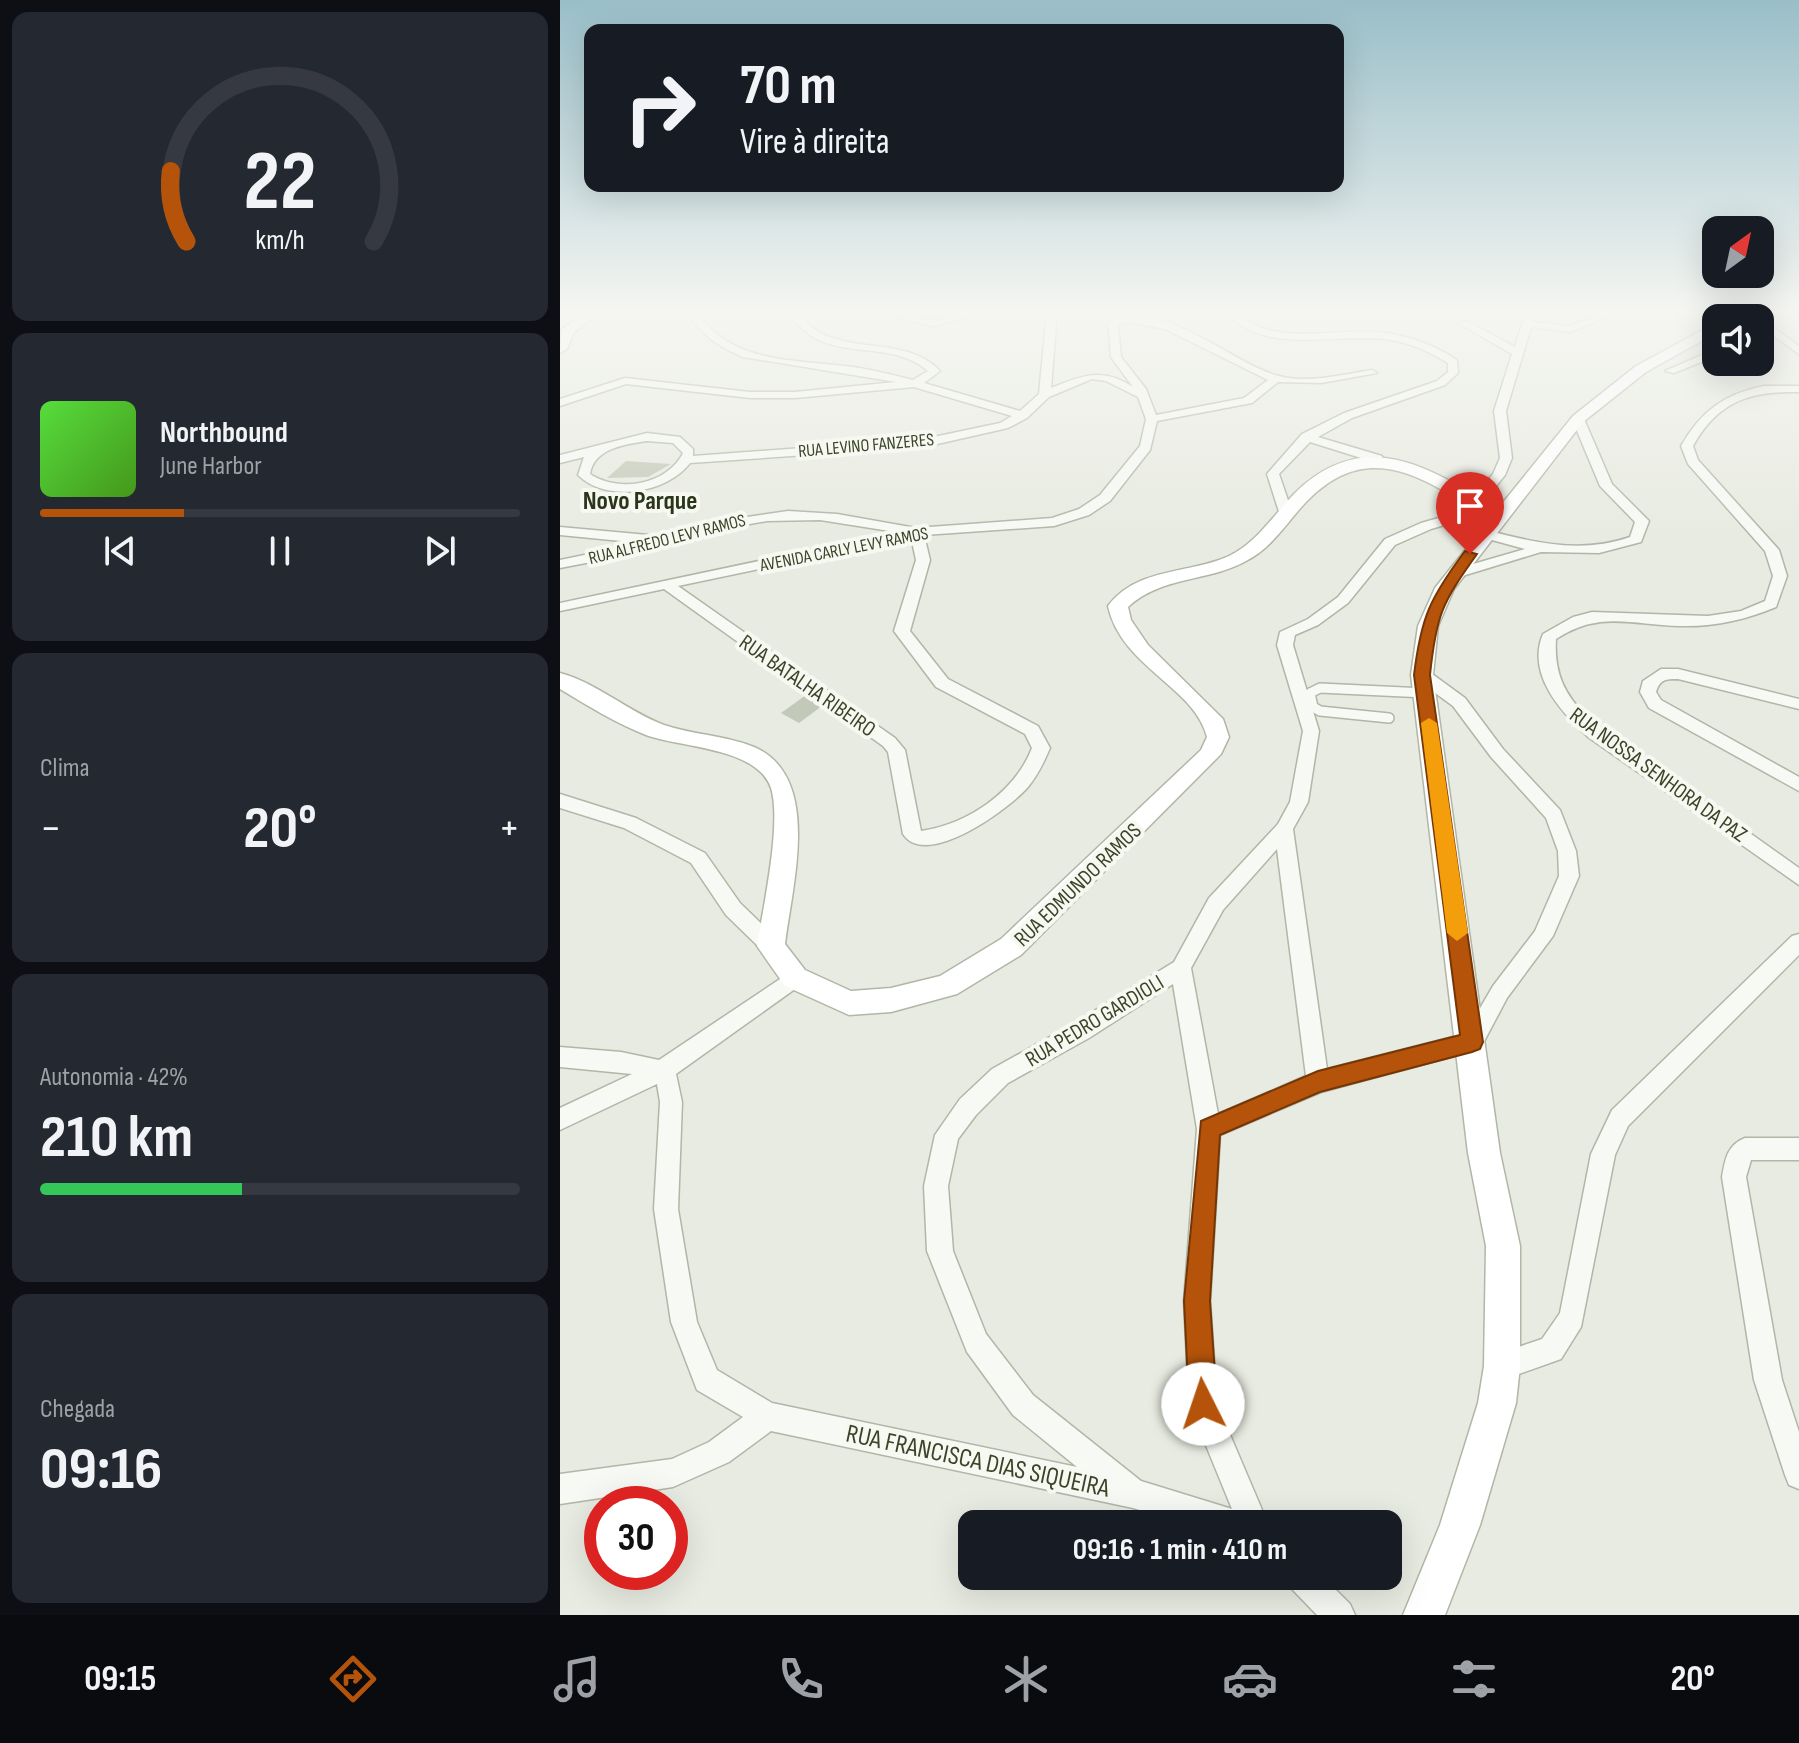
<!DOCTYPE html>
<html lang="pt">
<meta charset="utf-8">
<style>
body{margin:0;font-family:"Sofia Sans Condensed",sans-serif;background:#242831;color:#f1f3f6;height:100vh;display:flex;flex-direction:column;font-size:30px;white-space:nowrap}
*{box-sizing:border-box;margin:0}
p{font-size:26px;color:#9ea1a6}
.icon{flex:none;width:44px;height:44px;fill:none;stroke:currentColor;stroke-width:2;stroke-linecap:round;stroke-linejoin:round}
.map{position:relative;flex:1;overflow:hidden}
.panel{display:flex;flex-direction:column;gap:12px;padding:12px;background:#0d0f14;width:560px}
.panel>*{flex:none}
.guide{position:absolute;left:24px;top:24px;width:760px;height:168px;border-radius:16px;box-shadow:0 8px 32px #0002;background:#171b24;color:#f1f3f6;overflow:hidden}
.needle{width:52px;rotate:33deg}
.tools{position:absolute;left:1142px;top:216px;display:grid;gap:16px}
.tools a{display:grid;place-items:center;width:72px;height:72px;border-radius:16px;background:#171b24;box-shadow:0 8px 32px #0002;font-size:40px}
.speed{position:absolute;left:24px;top:1486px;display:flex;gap:16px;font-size:40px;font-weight:700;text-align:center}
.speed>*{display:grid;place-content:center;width:104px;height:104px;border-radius:50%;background:#171b24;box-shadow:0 8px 32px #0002;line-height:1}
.speed .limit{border:12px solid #d22;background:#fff;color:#111}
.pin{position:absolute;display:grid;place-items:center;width:68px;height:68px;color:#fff;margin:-82px -34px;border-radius:50% 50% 50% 0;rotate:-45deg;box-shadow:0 0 8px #0007}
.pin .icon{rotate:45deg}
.me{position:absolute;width:88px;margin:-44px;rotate:356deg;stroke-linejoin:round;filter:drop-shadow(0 0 6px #0008)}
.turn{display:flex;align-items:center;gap:28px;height:168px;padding:0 24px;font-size:36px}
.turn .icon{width:104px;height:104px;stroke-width:2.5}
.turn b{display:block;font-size:56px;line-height:68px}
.big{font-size:60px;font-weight:700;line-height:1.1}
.panel .card{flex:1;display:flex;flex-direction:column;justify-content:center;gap:12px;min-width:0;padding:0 28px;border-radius:16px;background:#242831}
.panel .dial{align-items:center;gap:0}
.dial svg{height:208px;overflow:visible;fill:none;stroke:#363941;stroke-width:7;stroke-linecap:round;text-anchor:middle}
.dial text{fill:#f1f3f6;stroke:none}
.song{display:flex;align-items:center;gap:24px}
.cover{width:96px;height:96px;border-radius:12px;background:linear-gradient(135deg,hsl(110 70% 55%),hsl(100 70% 35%))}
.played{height:8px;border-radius:4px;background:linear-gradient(90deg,#b45309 30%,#363941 30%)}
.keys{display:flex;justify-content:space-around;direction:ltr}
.heat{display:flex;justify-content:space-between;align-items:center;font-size:44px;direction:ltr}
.charge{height:12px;border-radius:6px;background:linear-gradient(90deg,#34c759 42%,#363941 0)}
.trip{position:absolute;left:398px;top:1510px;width:444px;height:80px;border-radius:16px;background:#171b24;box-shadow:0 8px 32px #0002;font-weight:700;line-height:80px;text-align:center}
.menu{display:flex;height:128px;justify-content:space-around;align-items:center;background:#090b0e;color:#9ea1a6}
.menu .icon{width:56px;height:56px}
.menu .on{color:#b45309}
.menu b{font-size:36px;color:#f1f3f6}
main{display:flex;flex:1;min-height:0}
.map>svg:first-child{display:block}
.building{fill:#c3c9b8}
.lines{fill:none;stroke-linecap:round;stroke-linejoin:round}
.lane-casing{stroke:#b1b6a6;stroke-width:12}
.street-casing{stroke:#b1b6a6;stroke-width:3}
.secondary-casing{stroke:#b1b6a6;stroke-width:3}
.lane{stroke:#f7f9f4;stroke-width:9}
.street{fill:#f7f9f4;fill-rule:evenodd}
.secondary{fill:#fff;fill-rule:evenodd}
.route{fill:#b45309;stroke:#753606;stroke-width:2}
.slow{fill:#f59e0b}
.labels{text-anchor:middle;stroke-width:8;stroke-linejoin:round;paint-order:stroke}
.far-street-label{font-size:18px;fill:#3b4428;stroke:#f6f8f1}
.street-label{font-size:22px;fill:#3b4428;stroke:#f6f8f1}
.far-district-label{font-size:26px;font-weight:bold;fill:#2b351a;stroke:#f6f8f1}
.near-street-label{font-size:26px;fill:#3b4428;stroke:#f6f8f1}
</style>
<main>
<section class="panel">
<div class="card dial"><svg viewBox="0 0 100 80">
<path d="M14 69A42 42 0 1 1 86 69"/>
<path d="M14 69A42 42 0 0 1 8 42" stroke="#b45309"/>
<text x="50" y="56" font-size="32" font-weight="700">22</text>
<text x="50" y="72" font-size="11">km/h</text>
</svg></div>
<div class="card">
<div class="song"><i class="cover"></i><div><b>Northbound</b><p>June Harbor</p></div></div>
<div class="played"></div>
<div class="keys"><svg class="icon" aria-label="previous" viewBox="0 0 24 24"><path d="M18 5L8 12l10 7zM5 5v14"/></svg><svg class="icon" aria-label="pause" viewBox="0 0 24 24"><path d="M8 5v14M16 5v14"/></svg><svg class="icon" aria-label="next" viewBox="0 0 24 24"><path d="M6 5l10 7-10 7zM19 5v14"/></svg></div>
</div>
<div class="card"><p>Clima</p>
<div class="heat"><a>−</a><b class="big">20°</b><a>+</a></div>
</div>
<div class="card"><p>Autonomia · 42%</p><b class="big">210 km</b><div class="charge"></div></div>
<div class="card"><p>Chegada</p><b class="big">09:16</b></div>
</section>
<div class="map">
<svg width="1239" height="1615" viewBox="0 0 1239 1615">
<rect width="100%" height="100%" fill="#e8ebe1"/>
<path class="building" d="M66 461 111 464 88 477 47 478Z
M246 695 262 706 239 723 221 713Z"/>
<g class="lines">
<defs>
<path id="lane" d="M829 718 760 711 753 707 750 693 760 688 865 693"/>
<path id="street" d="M126 312H136C174 365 234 359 293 367 313 370 333 375 353 380L368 371C325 334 263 369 229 312H239C269 362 342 330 380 371L364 383 460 411 479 394 487 312H497L491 388C522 375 543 367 573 387L551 357 548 323C596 292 673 365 719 376 748 384 784 374 812 370L817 373 761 383 718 382 692 403 597 421 590 450 550 501 529 515 494 526 364 535 370 560 350 631 388 679 478 726 490 748C484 762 478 775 468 787 450 808 366 870 343 834L328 752 323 746 104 589 0 611V603L336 532 260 520 207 521 167 528 67 555 0 568V560L82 543 0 535V527L88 535 95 539 167 520 228 511 277 514 356 528 492 518 519 509 540 495 580 446 586 419 578 397 546 381 532 379 489 397 467 418 448 428 364 447 130 463C106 494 46 503 18 475L24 457 0 463V455L87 433 120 437 133 449V456L364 439 440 423 452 416 354 387 235 398H190L66 384 0 406V399L65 378 190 392H235L336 382 183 357C157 346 142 335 126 312ZM569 322 605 329 708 380 684 398 596 415 586 389 561 357 558 325ZM87 441 113 443 123 453C107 485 59 493 30 474 34 448 66 444 87 441ZM351 537 356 560 334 631 376 687 465 734 472 748C455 792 408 824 361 831L345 750 335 738 118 586Z
M314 312C334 311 352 319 372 320 391 320 410 311 429 312L373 326Z
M666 312H676C714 349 779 326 827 333 853 337 875 346 897 360L898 373 885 385 792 418 758 437 822 456V462H814L750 442 719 474 733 515 726 519 721 518 707 474 742 434 784 413 877 381 888 372V363C868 351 849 342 825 339 774 333 704 356 666 312Z
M970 312H980L974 322 1009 326 1048 312H1061L1010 332 971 327 946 411 952 458 945 475 920 506H928V512L871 529 835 545 788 603 758 625 735 635 733 645 759 731 748 802 733 829 767 1069 905 1034 933 986 975 931 999 876 998 851 986 818 931 757 893 706 856 679 854 675 856 671H868L905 698 943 749 1000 810 1016 851 1019 876 993 936 947 998 920 1049 761 1092 660 1135 650 1301 657 1404 708 1524H625L573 1508 211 1431 169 1462 113 1487 0 1504V1474L112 1459 149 1442 183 1417 137 1390 111 1322 94 1209 100 1102 97 1084 0 1130V1108L72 1074 0 1067V1047L61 1052 99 1060 235 969 242 972 245 978 242 984 116 1074 122 1102 118 1209 137 1322 157 1370 212 1403 517 1467 453 1415 407 1352 367 1251 364 1186 375 1135 400 1099 432 1069 513 1024 614 962 649 898 718 824 730 802 743 731 717 645 720 632 748 619 778 597 825 539 861 523 914 508 908 504 933 474 940 458 934 411 952 354 898 323 907 321 955 347 962 324ZM717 849 746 1076 658 1114 631 968 663 910ZM613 984 637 1129 624 1301 629 1404 672 1509 581 1481 473 1395 426 1334 393 1251 388 1186 398 1139 416 1115 448 1083 529 1038Z
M1200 318 1239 346V354L1200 326Z
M1156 349V356L1114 373 1105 371Z
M1204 386H1239V392C1190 391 1158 401 1133 446L1138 460 1219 550 1227 576 1216 607C1185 620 1154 627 1120 626 1072 625 1040 610 996 639 994 673 1004 694 1028 718L1239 868V885L1028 737C1001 712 966 674 983 634L1013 617 1032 612 1148 616 1181 611 1205 601 1213 576 1205 551 1128 464 1121 446C1141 411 1164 394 1204 386Z
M1018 416 1024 419 1052 484 1089 521 1081 542 1039 553 981 552 899 577H889V571L965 549 921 537V531L926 530C975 543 1021 554 1070 537L1075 522 1040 486 1012 419Z
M1101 669H1118L1239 699V709L1118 679C1106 679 1100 679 1096 692L1101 700 1239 777V791L1089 708 1080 692 1083 681Z
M0 794 76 818 145 853 180 903 218 940 221 946 218 952 211 954 204 952 166 915 131 863 64 828 0 808Z
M1239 934V955L1068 1126 1055 1155 1021 1327 1001 1359 942 1380 932 1376 928 1366 932 1356 982 1339 1000 1313 1031 1154 1052 1110 1232 936Z
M1185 1138H1239V1160H1191L1186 1177 1222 1380 1239 1432V1489L1229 1485 1225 1475 1194 1380 1162 1177C1165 1160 1167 1145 1185 1138Z
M726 1576H762L790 1604 795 1615H757L730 1587Z"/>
<path id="secondary" d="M26 312H41L14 332 7 349 0 353 1 330Z
M1177 312H1194L1185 318H1167Z
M1156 323V333L1086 372 1023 422 894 589 878 626 873 675 940 1153 960 1246V1366L956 1403 920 1525 885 1615H843L880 1525 918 1403 924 1366 926 1246 908 1153 851 675 858 626 875 588 929 520C867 479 809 436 746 502 727 522 712 548 686 561 648 582 601 576 568 607L571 620 588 645 663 719 669 737 661 754 461 955 397 994 331 1012 289 1015 225 986 197 946C203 908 222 823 211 788 197 747 121 748 86 735 56 723 28 706 0 689V673C35 682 69 712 104 725 133 735 165 735 194 747 263 777 232 885 225 944L245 970 291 991 331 988 380 976 441 939 641 750 647 737C635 687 561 667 548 606 577 567 630 574 669 556 698 542 714 514 735 493 803 426 870 466 937 510L1013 416 1076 366Z"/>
</defs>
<use href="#lane" class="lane-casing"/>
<use href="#street" class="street-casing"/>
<use href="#secondary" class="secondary-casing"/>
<use href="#lane" class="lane"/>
<use href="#street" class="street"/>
<use href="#secondary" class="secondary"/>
</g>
<linearGradient id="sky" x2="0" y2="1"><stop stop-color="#99bec8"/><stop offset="0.58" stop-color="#f5f6f2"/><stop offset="1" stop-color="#f5f6f2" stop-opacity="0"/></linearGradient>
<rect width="1239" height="538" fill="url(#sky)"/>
<path class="route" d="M905 551 917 554C882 603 876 615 870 675L923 1042 920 1049 912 1052 760 1092 660 1135 650 1301 657 1404 653 1414 643 1418 633 1414 629 1404 624 1301 641 1121 758 1071 900 1035 854 675C861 617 870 598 905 551Z"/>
<path class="slow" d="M869 718 877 723 908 933 897 941 887 933 861 723Z"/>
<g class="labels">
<g class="far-street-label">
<text transform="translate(306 445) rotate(-5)" y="6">RUA LEVINO FANZERES</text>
<text transform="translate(107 539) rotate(-14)" y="6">RUA ALFREDO LEVY RAMOS</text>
<text transform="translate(284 549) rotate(-11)" y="6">AVENIDA CARLY LEVY RAMOS</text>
</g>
<g class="street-label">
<text transform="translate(248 685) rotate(35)" y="8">RUA BATALHA RIBEIRO</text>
<text transform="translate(1099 774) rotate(36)" y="8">RUA NOSSA SENHORA DA PAZ</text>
<text transform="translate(517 884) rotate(-44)" y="8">RUA EDMUNDO RAMOS</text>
<text transform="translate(534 1020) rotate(-31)" y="8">RUA PEDRO GARDIOLI</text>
</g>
<g class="far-district-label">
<text x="80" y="509">Novo Parque</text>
</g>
<g class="near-street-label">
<text transform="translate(418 1460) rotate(12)" y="9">RUA FRANCISCA DIAS SIQUEIRA</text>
</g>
</g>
</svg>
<div class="tools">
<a><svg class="needle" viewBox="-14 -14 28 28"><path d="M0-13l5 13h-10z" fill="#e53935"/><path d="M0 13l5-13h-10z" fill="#9ea1a6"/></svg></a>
<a><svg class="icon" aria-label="sound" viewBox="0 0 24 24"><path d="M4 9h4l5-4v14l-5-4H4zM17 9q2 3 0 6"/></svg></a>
</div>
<div class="speed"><div class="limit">30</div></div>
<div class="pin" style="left:910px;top:554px;background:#d93025"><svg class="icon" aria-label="arrive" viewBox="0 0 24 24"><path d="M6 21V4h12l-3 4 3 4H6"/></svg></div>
<svg class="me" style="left:643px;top:1404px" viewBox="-20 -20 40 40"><circle r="19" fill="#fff"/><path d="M0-13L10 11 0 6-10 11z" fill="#b45309"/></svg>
<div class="trip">09:16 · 1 min · 410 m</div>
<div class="guide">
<div class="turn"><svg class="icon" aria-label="right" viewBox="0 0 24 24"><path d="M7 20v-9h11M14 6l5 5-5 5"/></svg><div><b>70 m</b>Vire à direita</div></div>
</div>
</div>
</main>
<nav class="menu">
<b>09:15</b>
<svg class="icon on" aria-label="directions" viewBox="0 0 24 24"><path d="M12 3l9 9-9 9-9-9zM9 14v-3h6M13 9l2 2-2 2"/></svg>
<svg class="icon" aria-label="music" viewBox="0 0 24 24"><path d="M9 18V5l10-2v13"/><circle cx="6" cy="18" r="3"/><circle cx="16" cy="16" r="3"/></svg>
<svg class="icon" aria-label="phone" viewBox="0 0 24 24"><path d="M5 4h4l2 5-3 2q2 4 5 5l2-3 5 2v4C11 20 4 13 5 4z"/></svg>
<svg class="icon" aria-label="climate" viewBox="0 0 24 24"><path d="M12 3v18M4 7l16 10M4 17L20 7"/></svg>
<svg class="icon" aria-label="car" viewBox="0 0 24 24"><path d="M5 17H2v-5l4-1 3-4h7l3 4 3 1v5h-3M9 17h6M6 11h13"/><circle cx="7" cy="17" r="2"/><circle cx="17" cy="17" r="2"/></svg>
<svg class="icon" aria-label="filters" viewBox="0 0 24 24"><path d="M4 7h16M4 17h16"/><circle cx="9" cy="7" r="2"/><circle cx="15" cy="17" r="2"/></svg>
<b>20°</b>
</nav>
